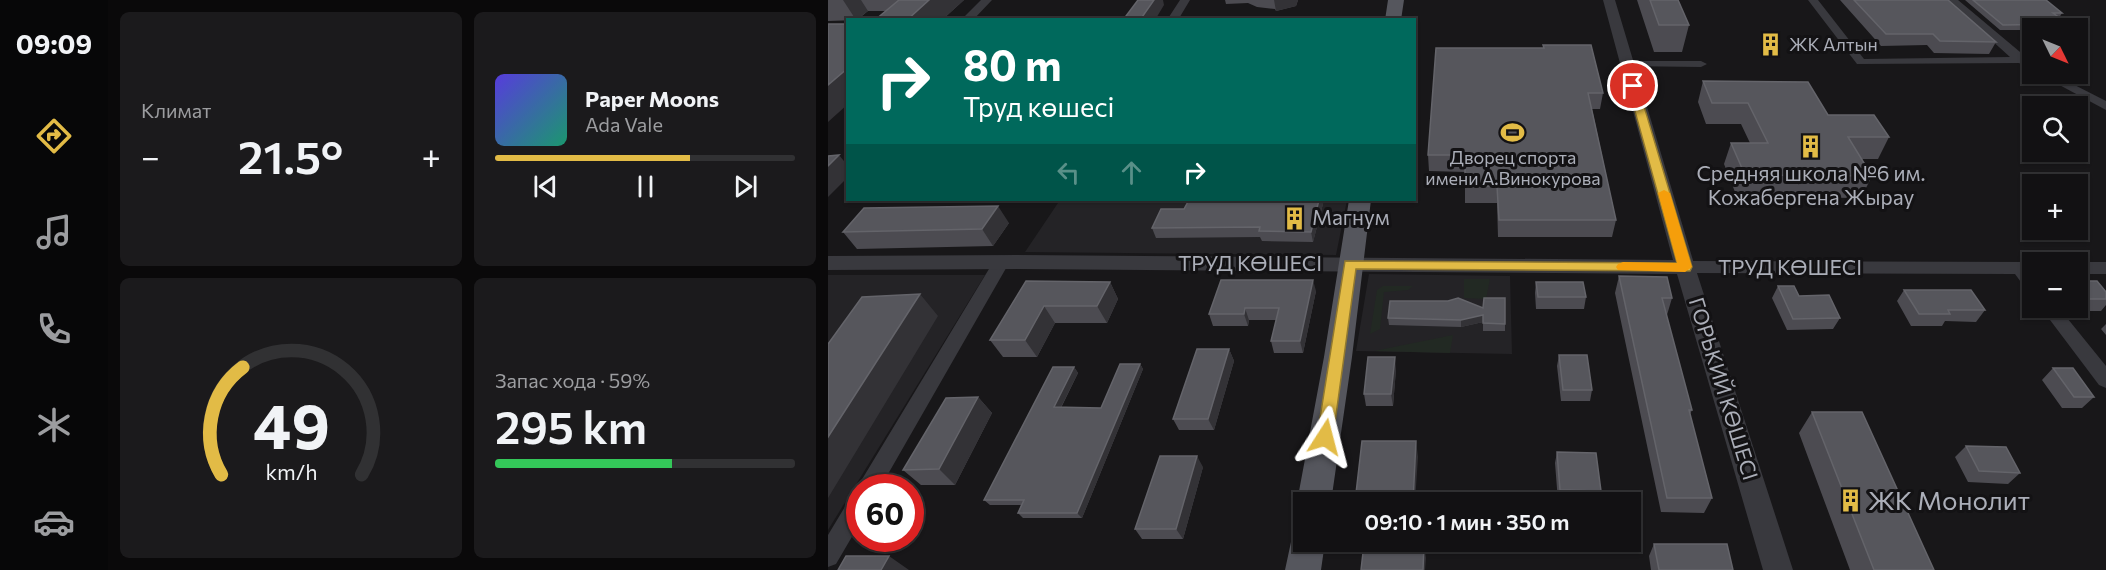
<!DOCTYPE html>
<html lang="ru">
<meta charset="utf-8">
<style>
body{margin:0;font-family:Commissioner,sans-serif;background:#1b1a1c;color:#f1f3f6;height:100vh;display:flex;flex-direction:column;font-size:22px;white-space:nowrap}
*{box-sizing:border-box;margin:0}
p{font-size:20px;color:#9c9da0}
.icon{flex:none;width:33px;height:33px;fill:none;stroke:currentColor;stroke-width:2;stroke-linecap:round;stroke-linejoin:round}
.map{position:relative;flex:1;overflow:hidden}
.drawer{display:flex;flex-direction:column;gap:12px;padding:12px;background:#0a090a;width:720px}
.drawer>*{flex:none}
.hud{position:absolute;left:18px;top:18px;width:570px;height:183px;border-radius:0px;box-shadow:0 2px 4px #0004,0 0 0 2px #313133;background:#00695c;color:#fff;overflow:hidden}
.needle{width:39px;rotate:133deg}
.buttons{position:absolute;left:1194px;top:18px;display:grid;gap:12px}
.buttons a{display:grid;place-items:center;width:66px;height:66px;border-radius:0px;background:#121113;box-shadow:0 2px 4px #0004,0 0 0 2px #313133;font-size:30px}
.speed{position:absolute;left:18px;top:474px;display:flex;gap:12px;font-size:30px;font-weight:700;text-align:center}
.speed>*{display:grid;place-content:center;width:78px;height:78px;border-radius:50%;background:#121113;box-shadow:0 2px 4px #0004,0 0 0 2px #313133;line-height:1}
.speed .limit{border:9px solid #d22;background:#fff;color:#111}
.pin{position:absolute;display:grid;place-items:center;width:51px;height:51px;color:#fff;margin:-26px;border:3px solid #fff;border-radius:50%;box-shadow:0 2px 6px #0007}
.me{position:absolute;width:66px;margin:-33px;rotate:9deg;stroke-linejoin:round;filter:drop-shadow(0 0 4px #0008)}
.turn{display:flex;align-items:center;gap:21px;height:126px;padding:0 18px;font-size:27px}
.turn .icon{width:78px;height:78px;stroke-width:2.5}
.turn b{display:block;font-size:42px;line-height:51px}
.lanes{display:flex;align-items:center;height:57px;padding:0 18px;background:#0003;justify-content:center;gap:30px;direction:ltr}
.lanes .off{opacity:.35}
.big{font-size:45px;font-weight:600;line-height:1.1}
.drawer .tile{flex:1;display:flex;flex-direction:column;justify-content:center;gap:9px;min-width:0;padding:0 21px;border-radius:9px;background:#1b1a1c}
.drawer .dial{align-items:center;gap:0}
.dial svg{height:156px;overflow:visible;fill:none;stroke:#313133;stroke-width:7;stroke-linecap:round;text-anchor:middle}
.dial text{fill:#f1f3f6;stroke:none}
.song{display:flex;align-items:center;gap:18px}
.cover{width:72px;height:72px;border-radius:9px;background:linear-gradient(135deg,hsl(250 70% 55%),hsl(160 70% 35%))}
.played{height:6px;border-radius:3px;background:linear-gradient(90deg,#e2bb46 65%,#313133 65%)}
.keys{display:flex;justify-content:space-around;direction:ltr}
.heat{display:flex;justify-content:space-between;align-items:center;font-size:33px;direction:ltr}
.charge{height:9px;border-radius:4px;background:linear-gradient(90deg,#34c759 59%,#313133 0)}
.drawer .tiles{flex:1;display:grid;gap:12px;grid-template-columns:repeat(2,1fr)}
.trip{position:absolute;left:465px;top:492px;width:348px;height:60px;border-radius:0px;background:#121113;box-shadow:0 2px 4px #0004,0 0 0 2px #313133;font-weight:600;line-height:60px;text-align:center}
main{display:flex;flex:1;min-height:0}
.dock{display:flex;flex-direction:column;width:108px;justify-content:space-around;align-items:center;background:#070708;color:#9c9da0}
.dock .icon{width:42px;height:42px}
.dock .on{color:#e2bb46}
.dock b{font-size:27px;color:#f1f3f6}
.map>svg:first-child{display:block}
.built{fill:#242326}
.green{fill:#222923}
.lines{fill:none;stroke-linecap:round;stroke-linejoin:round}
.minor{fill:#39393e;fill-rule:evenodd}
.tertiary{fill:#39393e;fill-rule:evenodd}
.primary{fill:#55565d;fill-rule:evenodd}
.wall{fill:#4c4b51}
.shaded-wall{fill:#333236}
.building{fill:#56565c;stroke:#64646a;stroke-width:1.5}
.route{fill:#e2bb46;stroke:#937a2e;stroke-width:1.5}
.slow{fill:#f59e0b}
.labels{text-anchor:middle;stroke-width:6;stroke-linejoin:round;paint-order:stroke}
.far-poi-label{font-size:18px;fill:#abaeb8;stroke:#131214;text-anchor:start}
.poi-label{font-size:21px;fill:#abaeb8;stroke:#131214}
.street-label{font-size:21px;fill:#abaeb8;stroke:#131214}
.near-poi-label{font-size:26px;fill:#abaeb8;stroke:#131214;text-anchor:start}
</style>
<main>
<nav class="dock">
<b>09:09</b>
<svg class="icon on" aria-label="directions" viewBox="0 0 24 24"><path d="M12 3l9 9-9 9-9-9zM9 14v-3h6M13 9l2 2-2 2"/></svg>
<svg class="icon" aria-label="music" viewBox="0 0 24 24"><path d="M9 18V5l10-2v13"/><circle cx="6" cy="18" r="3"/><circle cx="16" cy="16" r="3"/></svg>
<svg class="icon" aria-label="phone" viewBox="0 0 24 24"><path d="M5 4h4l2 5-3 2q2 4 5 5l2-3 5 2v4C11 20 4 13 5 4z"/></svg>
<svg class="icon" aria-label="climate" viewBox="0 0 24 24"><path d="M12 3v18M4 7l16 10M4 17L20 7"/></svg>
<svg class="icon" aria-label="car" viewBox="0 0 24 24"><path d="M5 17H2v-5l4-1 3-4h7l3 4 3 1v5h-3M9 17h6M6 11h13"/><circle cx="7" cy="17" r="2"/><circle cx="17" cy="17" r="2"/></svg>
</nav>
<section class="drawer">
<div class="tiles">
<div class="tile"><p>Климат</p>
<div class="heat"><a>−</a><b class="big">21.5°</b><a>+</a></div>
</div>
<div class="tile">
<div class="song"><i class="cover"></i><div><b>Paper Moons</b><p>Ada Vale</p></div></div>
<div class="played"></div>
<div class="keys"><svg class="icon" aria-label="previous" viewBox="0 0 24 24"><path d="M18 5L8 12l10 7zM5 5v14"/></svg><svg class="icon" aria-label="pause" viewBox="0 0 24 24"><path d="M8 5v14M16 5v14"/></svg><svg class="icon" aria-label="next" viewBox="0 0 24 24"><path d="M6 5l10 7-10 7zM19 5v14"/></svg></div>
</div>
<div class="tile dial"><svg viewBox="0 0 100 80">
<path d="M14 69A42 42 0 1 1 86 69"/>
<path d="M14 69A42 42 0 0 1 25 14" stroke="#e2bb46"/>
<text x="50" y="56" font-size="32" font-weight="700">49</text>
<text x="50" y="72" font-size="11">km/h</text>
</svg></div>
<div class="tile"><p>Запас хода · 59%</p><b class="big">295 km</b><div class="charge"></div></div>
</div>
</section>
<div class="map">
<svg width="1278" height="570" viewBox="0 0 1278 570">
<rect width="100%" height="100%" fill="#181719"/>
<path class="built" d="M232 200H519L508 255 197 252Z
M541 274 682 276 684 354 528 351Z
M0 275H157L0 530Z"/>
<path class="green" d="M636 279H662L658 299 636 298Z
M555 286H585L580 290 556 292 552 329 542 334 549 290Z
M625 335 622 353 546 351Z"/>
<g class="lines">
<path class="minor" d="M153 0H164L145 20H133Z
M352 0H362L350 20H339Z
M980 0H990L1036 59 1182 57 1119 0H1130L1204 62V70L1191 63 1029 64Z
M799 61H873L879 64 873 67 795 66V62Z
M1211 74H1225L1278 101V110Z
M173 257 179 259 181 263 52 488H32V523L8 564 0 567V535L24 495 31 492 29 488 33 481 167 259Z
M857 261 1204 262V291L1198 289 1187 274 857 273 851 271 849 267 851 263Z
M1249 262H1278V274H1250Z
M1213 308H1231L1278 366V388L1271 385Z"/>
<path class="tertiary" d="M775 0H787L867 267 965 570H935L849 274 191 269 0 270V256L191 255 845 260Z"/>
<path class="primary" d="M560 0H576L573 20H557Z
M521 200H543L524 357 503 502H476V513L469 502 496 357Z
M476 527V542H497L493 570H457L463 542 468 530Z"/>
</g>
<path class="wall" d="M0 0H136L114 20H47L58 11H40L29 20 0 21Z
M397 0H470L468 6 448 11 447 9 429 7 420 3 398 4Z
M809 0H850L861 25 854 52H826Z
M1012 0H1120L1168 42 1161 54 1106 53 1099 45 1053 46Z
M1137 0H1218L1234 13 1231 18 1240 24 1237 28H1204V30H1172Z
M715 45 775 93 772 109H764L788 220 784 237H670L669 203H637V172L601 171 600 155 715 48Z
M875 81 1000 115 1061 137 1050 159H1034L1044 176 1033 198 909 197 896 164 903 143H922L913 124H878L870 102Z
M361 200H496L485 242 434 241 432 237 328 238 324 228 356 209Z
M181 223 165 246 29 249 15 232Z
M791 276 844 298 839 315H838L864 410 862 414 884 498 876 513 833 512 787 293Z
M198 281 282 282 290 299 279 323H227L209 357H175L162 340Z
M1250 281 1278 292V305L1273 311H1247L1245 308H1250Z
M708 282 758 297 756 309H708L707 293Z
M950 286 971 296 1012 318 1005 329 959 330 944 298Z
M1076 290 1157 310 1148 322 1117 321 1114 326H1083L1069 301Z
M488 291 475 353H446L443 341 448 320H421L420 326H385L381 314Z
M620 301 677 324V331H655V322L633 327 561 325 560 318Z
M1278 324V335L1273 329Z
M401 349 406 361 386 430H351L345 419Z
M731 355 764 390 762 401H733L729 366Z
M312 364 315 369 254 518H195L190 513 193 505H162L156 500 246 367 250 373 233 408H273Z
M1225 368 1266 397 1254 408H1234L1214 380Z
M568 369 565 406H538L536 394Z
M150 397 164 413 127 485H93L75 470Z
M984 412 1106 570H1022L971 433Z
M1138 446 1192 473 1180 484 1140 482 1127 457Z
M729 452 773 491 770 501H730L727 463Z
M375 467 355 539H314L307 529Z
M826 544 905 570H823L821 556Z"/>
<path class="shaded-wall" d="M15 0H33L40 11 28 20Z
M101 0H136L114 20H79Z
M326 0H335L336 5 327 20H312Z
M446 0H470L468 6 448 11Z
M20 68V104L0 122V85Z
M11 155 20 166V177L0 197V166Z
M491 200H496L485 242 483 232Z
M170 206 181 223 165 246 154 229Z
M485 280 488 291 475 353 472 341Z
M282 282 290 299 279 323 269 306Z
M92 294 110 316 0 498V437Z
M216 306 227 323 209 357 197 340Z
M417 308 421 320 420 326 416 314Z
M655 315V322L633 327V320Z
M401 349 406 361 386 430 380 419Z
M567 357 568 369 565 406 563 394Z
M312 364 315 369 254 518 249 513Z
M246 367 250 373 230 413 226 407Z
M150 397 164 413 127 485 111 469Z
M588 441 590 457 587 502H585Z
M369 456 375 467 355 539 348 529Z
M596 544 598 558 597 570H595Z
M61 556 81 570H53Z"/>
<path class="building" d="M71 0H101L79 20H47Z
M310 0H326L312 20H295Z
M822 0H850L861 25H831Z
M1026 0H1120L1168 42 1112 41 1105 34H1058Z
M1145 0H1218L1234 13H1225L1240 24 1175 25Z
M0 24H20V68L0 85Z
M715 45H763L775 93H760L788 220H671L669 186H637V155H600L608 48H716Z
M875 81 980 82 1000 115H1046L1061 137H1020L1044 176 917 175 903 143H940L920 103H884Z
M11 155 0 166V156Z
M361 200H491L483 232 431 231 432 227 324 228 333 209H356Z
M170 206 154 229 15 232 36 208Z
M791 276 839 277 844 298H834L864 410H861L884 498H839Z
M393 280H485L472 341H443L451 308H417L416 314H381Z
M198 281 282 282 269 306H216L197 340H162Z
M1250 281H1269L1278 292V299H1258L1250 289Z
M708 282H755L758 297H710Z
M950 286H966L971 296 1001 295 1012 318 965 319Z
M1076 290H1143L1157 310H1120L1122 314H1091Z
M92 294 0 437V344L34 297Z
M630 298 655 308 656 298H677V324L655 323V315L633 320 560 318 562 301H620Z
M369 349H401L380 419H345Z
M731 355H759L764 390H735Z
M540 357H567L563 394H536Z
M292 364H312L249 513H190L196 500H156L225 367H246L226 407 273 408Z
M1225 368H1245L1266 397H1246Z
M150 397 111 469 75 470 118 398Z
M984 412H1034L1106 570H1046Z
M534 441H588L585 502H527Z
M1138 446 1178 447 1192 473 1151 471Z
M729 452 768 453 773 491 732 490Z
M332 456H369L348 529H307Z
M536 544H596L595 570H533Z
M826 544H899L905 570H831Z
M18 556H61L53 570H10Z"/>
<path class="route" d="M802 84 810 86 864 267 862 271 528 269 505 437 503 442 497 444 491 442 489 437 517 261 849 263 800 86Z"/>
<path class="slow" d="M836 190 842 193 864 267 857 272 790 270 788 267 790 264 795 262 849 263 830 193Z"/>
<defs>
<symbol id="building-bare" viewBox="-9 -9 18 18"><path d="M-4-6H4V6H1V3H-1V6H-4ZM-2.5-4.3h1.7v1.8h-1.7ZM.8-4.3h1.7v1.8H.8ZM-2.5-1h1.7V.8h-1.7ZM.8-1h1.7V.8H.8Z" fill="#e2bb46" stroke="#131214" stroke-width="2.5" paint-order="stroke"/></symbol>
<symbol id="stadium-bare" viewBox="-9 -9 18 18"><path d="M0-5a6.5 5 0 1 0 0 10a6.5 5 0 1 0 0-10ZM-3.5-1.8h7v3.6h-7Z" fill="#e2bb46" stroke="#131214" stroke-width="2.5" paint-order="stroke"/></symbol>
</defs>
<g fill-rule="evenodd">
<use href="#building-bare" x="926" y="28" width="33" height="33"/>
<use href="#stadium-bare" x="668" y="116" width="33" height="33"/>
<use href="#building-bare" x="966" y="130" width="33" height="33"/>
<use href="#building-bare" x="450" y="202" width="33" height="33"/>
<use href="#building-bare" x="1006" y="484" width="33" height="33"/>
</g>
<g class="labels">
<g class="far-poi-label">
<text x="961" y="51">ЖК Алтын</text>
<text x="685" y="164" text-anchor="middle">Дворец спорта<tspan x="685" dy="21">имени А.Винокурова</tspan></text>
</g>
<g class="poi-label">
<text x="983" y="181">Средняя школа №6 им.<tspan x="983" dy="24">Кожабергена Жырау</tspan></text>
<text x="484" y="225" text-anchor="start">Магнум</text>
</g>
<g class="street-label">
<text x="422" y="271">ТРУД КӨШЕСІ</text>
<text x="962" y="275">ТРУД КӨШЕСІ</text>
<text transform="translate(895 389) rotate(73)" y="7">ГОРЬКИЙ КӨШЕСІ</text>
</g>
<g class="near-poi-label">
<text x="1040" y="510">ЖК Монолит</text>
</g>
</g>
</svg>
<div class="buttons">
<a><svg class="needle" viewBox="-14 -14 28 28"><path d="M0-13l5 13h-10z" fill="#e53935"/><path d="M0 13l5-13h-10z" fill="#9c9da0"/></svg></a>
<a><svg class="icon" aria-label="search" viewBox="0 0 24 24"><circle cx="10" cy="10" r="6"/><path d="M15 15l6 6"/></svg></a>
<a>+</a>
<a>−</a>
</div>
<div class="speed"><div class="limit">60</div></div>
<div class="pin" style="left:805px;top:86px;background:#d93025"><svg class="icon" aria-label="arrive" viewBox="0 0 24 24"><path d="M6 21V4h12l-3 4 3 4H6"/></svg></div>
<svg class="me" style="left:497px;top:437px" viewBox="-20 -20 40 40"><path d="M0-17L14 15 0 8-14 15z" fill="#e2bb46" stroke="#fff" stroke-width="4"/></svg>
<div class="trip">09:10 · 1 мин · 350 m</div>
<div class="hud">
<div class="turn"><svg class="icon" aria-label="right" viewBox="0 0 24 24"><path d="M7 20v-9h11M14 6l5 5-5 5"/></svg><div><b>80 m</b>Труд көшесі</div></div>
<div class="lanes"><svg class="icon off" aria-label="left" viewBox="0 0 24 24"><path d="M17 20v-9H6M10 6l-5 5 5 5"/></svg><svg class="icon off" aria-label="ahead" viewBox="0 0 24 24"><path d="M12 20V5M6 11l6-6 6 6"/></svg><svg class="icon" aria-label="right" viewBox="0 0 24 24"><path d="M7 20v-9h11M14 6l5 5-5 5"/></svg></div>
</div>
</div>
</main>
